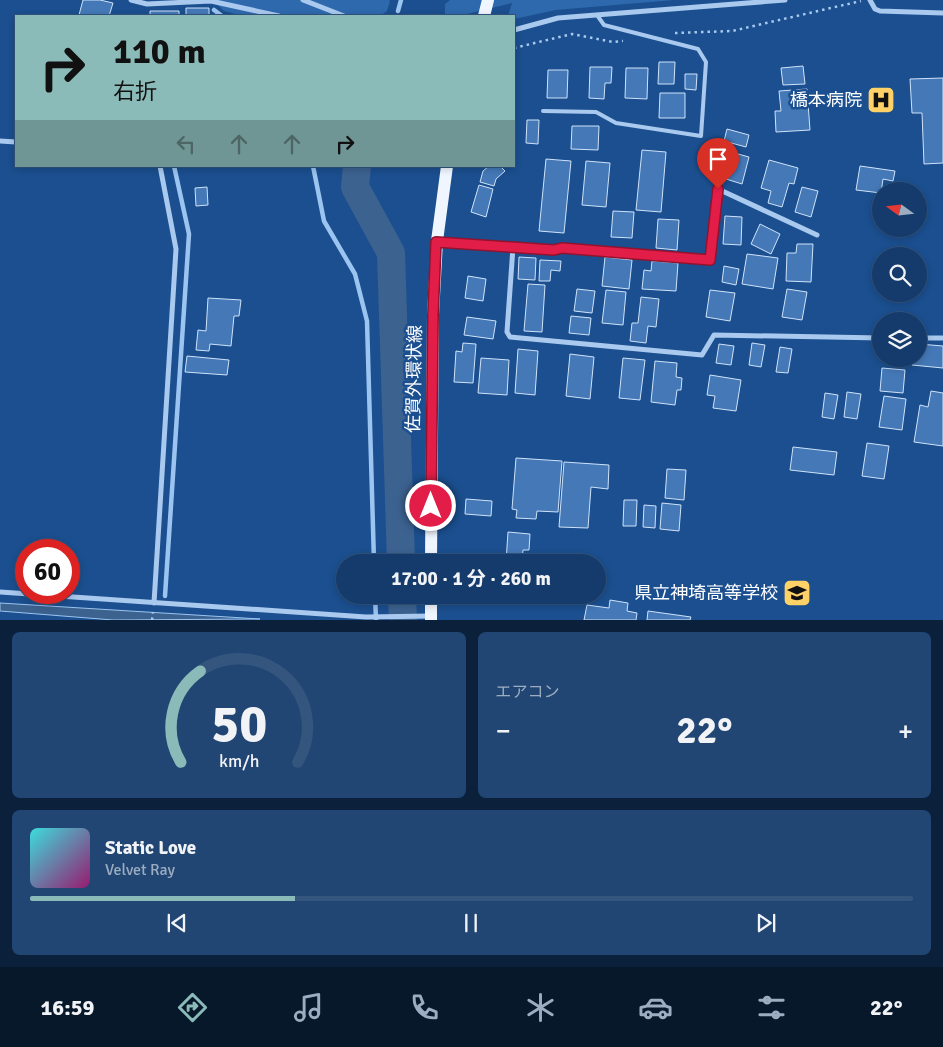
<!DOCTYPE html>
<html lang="ja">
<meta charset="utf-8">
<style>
body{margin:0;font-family:Signika,"Noto Sans JP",sans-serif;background:#214673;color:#f1f3f6;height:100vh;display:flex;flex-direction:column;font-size:19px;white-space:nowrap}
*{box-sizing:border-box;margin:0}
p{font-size:16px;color:#9dadc1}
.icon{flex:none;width:28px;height:28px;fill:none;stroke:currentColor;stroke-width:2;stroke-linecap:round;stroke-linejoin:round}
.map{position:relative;height:620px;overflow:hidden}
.side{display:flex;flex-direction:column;gap:12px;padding:12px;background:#0b203b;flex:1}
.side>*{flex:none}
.hud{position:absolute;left:15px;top:15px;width:500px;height:152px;border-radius:0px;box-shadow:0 2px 8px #0003,0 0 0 1px #33557e;background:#8bbbb9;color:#111;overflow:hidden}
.needle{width:32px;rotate:285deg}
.fabs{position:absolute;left:872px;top:182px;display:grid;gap:10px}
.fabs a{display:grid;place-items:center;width:55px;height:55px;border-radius:50%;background:#143b6b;box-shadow:0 2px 8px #0003,0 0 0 1px #33557e;font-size:25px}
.speed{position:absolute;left:15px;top:539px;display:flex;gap:10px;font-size:25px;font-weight:700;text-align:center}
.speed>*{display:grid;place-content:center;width:65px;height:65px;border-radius:50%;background:#143b6b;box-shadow:0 2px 8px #0003,0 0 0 1px #33557e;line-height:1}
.speed .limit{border:8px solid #d22;background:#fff;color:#111}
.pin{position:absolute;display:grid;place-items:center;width:42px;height:42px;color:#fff;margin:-51px -21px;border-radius:50% 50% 50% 0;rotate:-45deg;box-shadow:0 0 5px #0007}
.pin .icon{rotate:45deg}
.me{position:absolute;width:55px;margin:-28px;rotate:0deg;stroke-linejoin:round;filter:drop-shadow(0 0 4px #0008)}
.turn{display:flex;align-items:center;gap:18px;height:105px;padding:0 15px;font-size:22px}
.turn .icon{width:65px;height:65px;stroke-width:2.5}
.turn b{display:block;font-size:35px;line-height:42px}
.lanes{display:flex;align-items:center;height:48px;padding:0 15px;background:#0003;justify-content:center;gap:25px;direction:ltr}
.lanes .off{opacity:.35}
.big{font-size:38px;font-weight:700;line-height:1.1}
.side .card{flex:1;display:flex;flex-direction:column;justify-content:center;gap:8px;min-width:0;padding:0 18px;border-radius:8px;background:#214673}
.side .dial{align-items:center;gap:0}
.dial svg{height:130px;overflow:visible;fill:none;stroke:#33557e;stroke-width:7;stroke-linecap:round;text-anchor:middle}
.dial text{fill:#f1f3f6;stroke:none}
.song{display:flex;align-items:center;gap:15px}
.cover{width:60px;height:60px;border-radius:8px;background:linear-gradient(135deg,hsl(180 70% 55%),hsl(320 70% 35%))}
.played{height:5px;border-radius:2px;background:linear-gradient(90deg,#8bbbb9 30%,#33557e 30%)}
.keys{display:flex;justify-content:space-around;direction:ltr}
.heat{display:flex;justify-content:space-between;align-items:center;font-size:28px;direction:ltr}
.side .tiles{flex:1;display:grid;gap:12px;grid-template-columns:1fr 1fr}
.card:last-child{grid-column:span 2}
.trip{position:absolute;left:336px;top:554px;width:270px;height:50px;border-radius:25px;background:#143b6b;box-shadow:0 2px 8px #0003,0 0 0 1px #33557e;font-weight:700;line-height:50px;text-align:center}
.tabs{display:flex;height:80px;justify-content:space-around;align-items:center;background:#08182b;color:#9dadc1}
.tabs .icon{width:35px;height:35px}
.tabs .selected{color:#8bbbb9}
.tabs b{font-size:22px;color:#f1f3f6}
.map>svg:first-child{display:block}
.green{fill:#2e69ad}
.water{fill:#3c6290;stroke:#9cc4f0}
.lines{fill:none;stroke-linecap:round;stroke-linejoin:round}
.stream{stroke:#9cc4f0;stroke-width:4.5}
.river{stroke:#3c6290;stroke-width:28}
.building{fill:#4478b7;stroke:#cfe3fa}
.path{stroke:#a9c9ee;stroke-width:2.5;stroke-dasharray:2.5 4;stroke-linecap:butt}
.service{stroke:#a9c9ee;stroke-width:4}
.minor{stroke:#a9c9ee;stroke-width:5}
.primary{stroke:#f0f6ff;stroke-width:12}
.route-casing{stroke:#92132f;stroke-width:12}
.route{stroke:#e11d48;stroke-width:9}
.labels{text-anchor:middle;stroke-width:5;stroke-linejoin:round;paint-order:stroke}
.poi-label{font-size:18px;fill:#fff;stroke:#1b4f8f;text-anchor:end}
.street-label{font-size:18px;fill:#fff;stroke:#1b4f8f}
</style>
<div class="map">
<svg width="943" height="620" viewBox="0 0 943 620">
<rect width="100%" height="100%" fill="#1b4f8f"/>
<path class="green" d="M213 0H389L390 1 387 11 380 16H243L224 11Z
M450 0H674L556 10 514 19V16H508L512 3 467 14 445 15V4Z"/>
<path class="water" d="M0 603 260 619 113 620 0 611Z"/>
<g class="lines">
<path class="stream" d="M214 10 222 16
M398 11 401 0
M313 166 324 221 355 274 367 321 374 562
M375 595 376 620
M165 596 189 234 174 166"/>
<path class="river" d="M357 166 355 187 391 253 401 562
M402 595 403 620"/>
</g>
<path class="building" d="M83 0H100L113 3 109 16 79 15Z
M186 8H209V16H186Z
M150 11H179V16H150Z
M659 62H675L674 84H658Z
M803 66 805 84 783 85 781 68Z
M590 67H612L611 83H605L604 99 589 98Z
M626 68H648L647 99 625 98Z
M548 70H568L567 98H547Z
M685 74H697L696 90 685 89Z
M943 78V163L924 164 922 113H912L910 79Z
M807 89 810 130 776 132 775 111H781L779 91Z
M660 93H685V118H659Z
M527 120H539L538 144 526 143Z
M572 126H599L598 150 571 149Z
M727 129 749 135 746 147 724 141Z
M642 150 666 152 661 212 636 210Z
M727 151 749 157 742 184 726 179 731 164 723 162Z
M546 159 571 161 564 233 539 231Z
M769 160 798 168 794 184 789 183 782 207 768 203 771 191 761 188Z
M586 161 610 163 606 207 582 205Z
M489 166H500L505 171 496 179 494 186 480 182 483 171Z
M860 166 895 171 893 181 883 179 881 193 856 190Z
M479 185 493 189 486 217 471 212Z
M207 187 208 205 196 206 195 188Z
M802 187 818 191 811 217 795 212Z
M613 211 634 212 632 238 611 237Z
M725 216 742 217 741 245 723 244Z
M658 219 679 220 677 250 656 248Z
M760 224 780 234 771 254 751 244Z
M797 244H813L811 282 786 281 787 253H796Z
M747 254 778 258 773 289 742 284Z
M519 257 536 258 535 280 518 279Z
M605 257 632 260 629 289 602 286Z
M540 260 561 261 560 271 551 270 550 281H539Z
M652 261 678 263 676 291 642 289 644 270 651 271Z
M724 266 739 269 736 285 722 282Z
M468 276 486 279 483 301 465 298Z
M528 284 545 285 542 332 524 331Z
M577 289 595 291 592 313 574 311Z
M787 289 807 292 802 320 782 317Z
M606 290 626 292 623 325 602 323Z
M710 290 735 293 730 321 706 317Z
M641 297 659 299 656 327 648 326 646 343 630 341 632 323H638Z
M208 298 241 300 239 316H234L231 346 210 344 209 351 196 350 198 330 206 331Z
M571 316 591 318 589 335 569 333Z
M467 317 496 321 493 339 464 335Z
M463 343 476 344 473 383 454 382 456 351 462 352Z
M752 343 765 345 761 367 749 365Z
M719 344 734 346 731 365 716 363Z
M919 344 943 346V368L912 365 913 359H919Z
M780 347 792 349 788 373 776 372Z
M518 349 538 351 535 395 515 393Z
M570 354 594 357 590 399 566 396Z
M187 356 229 360 227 375 185 372Z
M481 358 509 360 507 395 478 393Z
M623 358 645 360 640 400 619 398Z
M655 361 677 363 676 377 682 378 681 390H677L675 405 651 402Z
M882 368 905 370 903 393 880 391Z
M710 375 741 380 736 411 713 408 715 396 707 395Z
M931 391 943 393V446L914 442 920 405 928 407Z
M847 392 861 394 857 419 844 417Z
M825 393 838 395 834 419 822 417Z
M884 396 906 399 902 430 879 427Z
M867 443 889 446 884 479 862 476Z
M793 447 837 452 834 475 790 470Z
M516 458 562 461 558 512 537 511 536 519 516 518 517 510 512 509Z
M564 462 609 465 608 489 591 487 588 528 559 527Z
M667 469 686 470 684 500 665 498Z
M466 499 492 501 491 516 465 514Z
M624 500H637L636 526H623Z
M662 503 681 505 679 531 660 529Z
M644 505 656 506 655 528 643 527Z
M508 532 530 534 529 550H523L522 562H506Z
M610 600 628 603 627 611 637 613 636 620H584L587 605 609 608Z
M648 611 691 617 690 620H647Z"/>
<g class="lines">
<path class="path" d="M675 33 732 31 861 1
M514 48 572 34 613 42 623 41
M152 620 153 612"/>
<path class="service" d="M543 111 596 112 616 123 701 136 706 62 698 49 604 25 597 15"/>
<path class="minor" d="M131 0 147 4 211 1 279 16
M303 0 344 16
M870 0 875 9 880 11 943 13
M514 30 558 18 785 0
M0 141 16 142
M438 242 554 250 562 248 710 260 718 189 817 235
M513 247 507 332 510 337 702 355 714 335 881 338
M919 338H943
M0 592 366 617 431 616
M154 603 176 249 160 166"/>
<path class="primary" d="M484 16 488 0
M431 562 433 315 437 241 447 166
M431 595V620"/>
</g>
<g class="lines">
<defs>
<path id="route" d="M431 506 433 315 436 242 554 250 562 248 710 260 718 189"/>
</defs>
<use href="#route" class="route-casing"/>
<use href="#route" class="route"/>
</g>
<defs>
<symbol id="hospital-square" viewBox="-11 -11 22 22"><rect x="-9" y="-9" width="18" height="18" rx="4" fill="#ffd166" stroke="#1b4f8f"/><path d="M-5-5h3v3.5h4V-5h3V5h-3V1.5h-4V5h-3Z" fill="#111"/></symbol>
<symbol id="school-square" viewBox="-11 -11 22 22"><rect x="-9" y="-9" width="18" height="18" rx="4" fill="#ffd166" stroke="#1b4f8f"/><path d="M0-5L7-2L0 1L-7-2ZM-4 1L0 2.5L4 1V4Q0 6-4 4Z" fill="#111"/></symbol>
</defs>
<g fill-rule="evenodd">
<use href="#hospital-square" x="865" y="84" width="32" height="32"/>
<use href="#school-square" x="781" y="577" width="32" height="32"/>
</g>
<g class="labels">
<g class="poi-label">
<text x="862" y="106">橋本病院</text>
<text x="778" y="599">県立神埼高等学校</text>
</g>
<g class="street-label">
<text transform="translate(414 379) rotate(-89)" y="6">佐賀外環状線</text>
</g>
</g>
</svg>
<div class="fabs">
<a><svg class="needle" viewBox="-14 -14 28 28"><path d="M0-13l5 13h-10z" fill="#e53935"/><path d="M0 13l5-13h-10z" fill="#9dadc1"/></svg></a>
<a><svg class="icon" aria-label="search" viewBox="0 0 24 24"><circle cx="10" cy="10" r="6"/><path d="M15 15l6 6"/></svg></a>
<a><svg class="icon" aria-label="layers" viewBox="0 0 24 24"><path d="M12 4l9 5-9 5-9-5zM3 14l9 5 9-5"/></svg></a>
</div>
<div class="speed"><div class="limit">60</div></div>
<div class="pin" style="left:718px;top:189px;background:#d93025"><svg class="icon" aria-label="arrive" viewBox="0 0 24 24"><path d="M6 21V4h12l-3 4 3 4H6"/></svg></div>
<svg class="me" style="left:431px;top:506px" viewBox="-20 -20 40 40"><circle r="17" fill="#e11d48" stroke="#fff" stroke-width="3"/><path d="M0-11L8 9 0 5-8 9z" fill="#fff"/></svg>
<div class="trip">17:00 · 1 分 · 260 m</div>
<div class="hud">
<div class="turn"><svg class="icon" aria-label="right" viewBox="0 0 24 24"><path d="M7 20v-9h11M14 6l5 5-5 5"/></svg><div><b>110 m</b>右折</div></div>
<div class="lanes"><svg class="icon off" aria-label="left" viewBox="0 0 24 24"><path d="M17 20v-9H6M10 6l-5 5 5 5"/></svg><svg class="icon off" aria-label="ahead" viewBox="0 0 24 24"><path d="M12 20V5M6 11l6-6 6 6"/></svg><svg class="icon off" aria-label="ahead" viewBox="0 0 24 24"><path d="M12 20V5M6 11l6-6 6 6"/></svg><svg class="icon" aria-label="right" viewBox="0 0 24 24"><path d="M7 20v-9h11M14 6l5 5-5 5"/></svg></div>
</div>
</div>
<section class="side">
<div class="tiles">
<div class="card dial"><svg viewBox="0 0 100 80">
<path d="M14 69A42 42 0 1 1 86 69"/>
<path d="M14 69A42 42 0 0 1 26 13" stroke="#8bbbb9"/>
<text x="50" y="56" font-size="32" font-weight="700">50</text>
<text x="50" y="72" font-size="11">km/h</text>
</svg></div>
<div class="card"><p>エアコン</p>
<div class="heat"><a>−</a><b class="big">22°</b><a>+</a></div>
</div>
<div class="card">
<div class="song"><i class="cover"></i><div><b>Static Love</b><p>Velvet Ray</p></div></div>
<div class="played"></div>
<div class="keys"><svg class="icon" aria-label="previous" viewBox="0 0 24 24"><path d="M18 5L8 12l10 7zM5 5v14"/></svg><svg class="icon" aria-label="pause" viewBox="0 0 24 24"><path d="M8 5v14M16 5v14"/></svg><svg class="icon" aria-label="next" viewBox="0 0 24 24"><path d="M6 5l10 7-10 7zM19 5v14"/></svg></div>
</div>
</div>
</section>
<nav class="tabs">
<b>16:59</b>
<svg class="icon selected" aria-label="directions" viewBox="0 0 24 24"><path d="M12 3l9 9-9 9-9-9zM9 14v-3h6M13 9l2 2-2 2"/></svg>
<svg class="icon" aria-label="music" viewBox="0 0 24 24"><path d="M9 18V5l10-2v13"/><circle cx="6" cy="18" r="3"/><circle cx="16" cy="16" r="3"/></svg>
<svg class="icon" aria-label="phone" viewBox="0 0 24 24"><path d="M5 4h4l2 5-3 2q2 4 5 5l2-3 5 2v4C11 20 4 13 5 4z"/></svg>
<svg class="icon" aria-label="climate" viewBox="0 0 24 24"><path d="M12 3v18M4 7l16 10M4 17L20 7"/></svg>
<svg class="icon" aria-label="car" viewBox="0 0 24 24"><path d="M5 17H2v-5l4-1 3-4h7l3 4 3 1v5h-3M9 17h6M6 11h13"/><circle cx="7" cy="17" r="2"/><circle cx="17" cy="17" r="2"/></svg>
<svg class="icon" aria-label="filters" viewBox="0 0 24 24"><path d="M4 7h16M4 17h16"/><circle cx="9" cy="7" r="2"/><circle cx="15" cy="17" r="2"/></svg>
<b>22°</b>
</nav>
